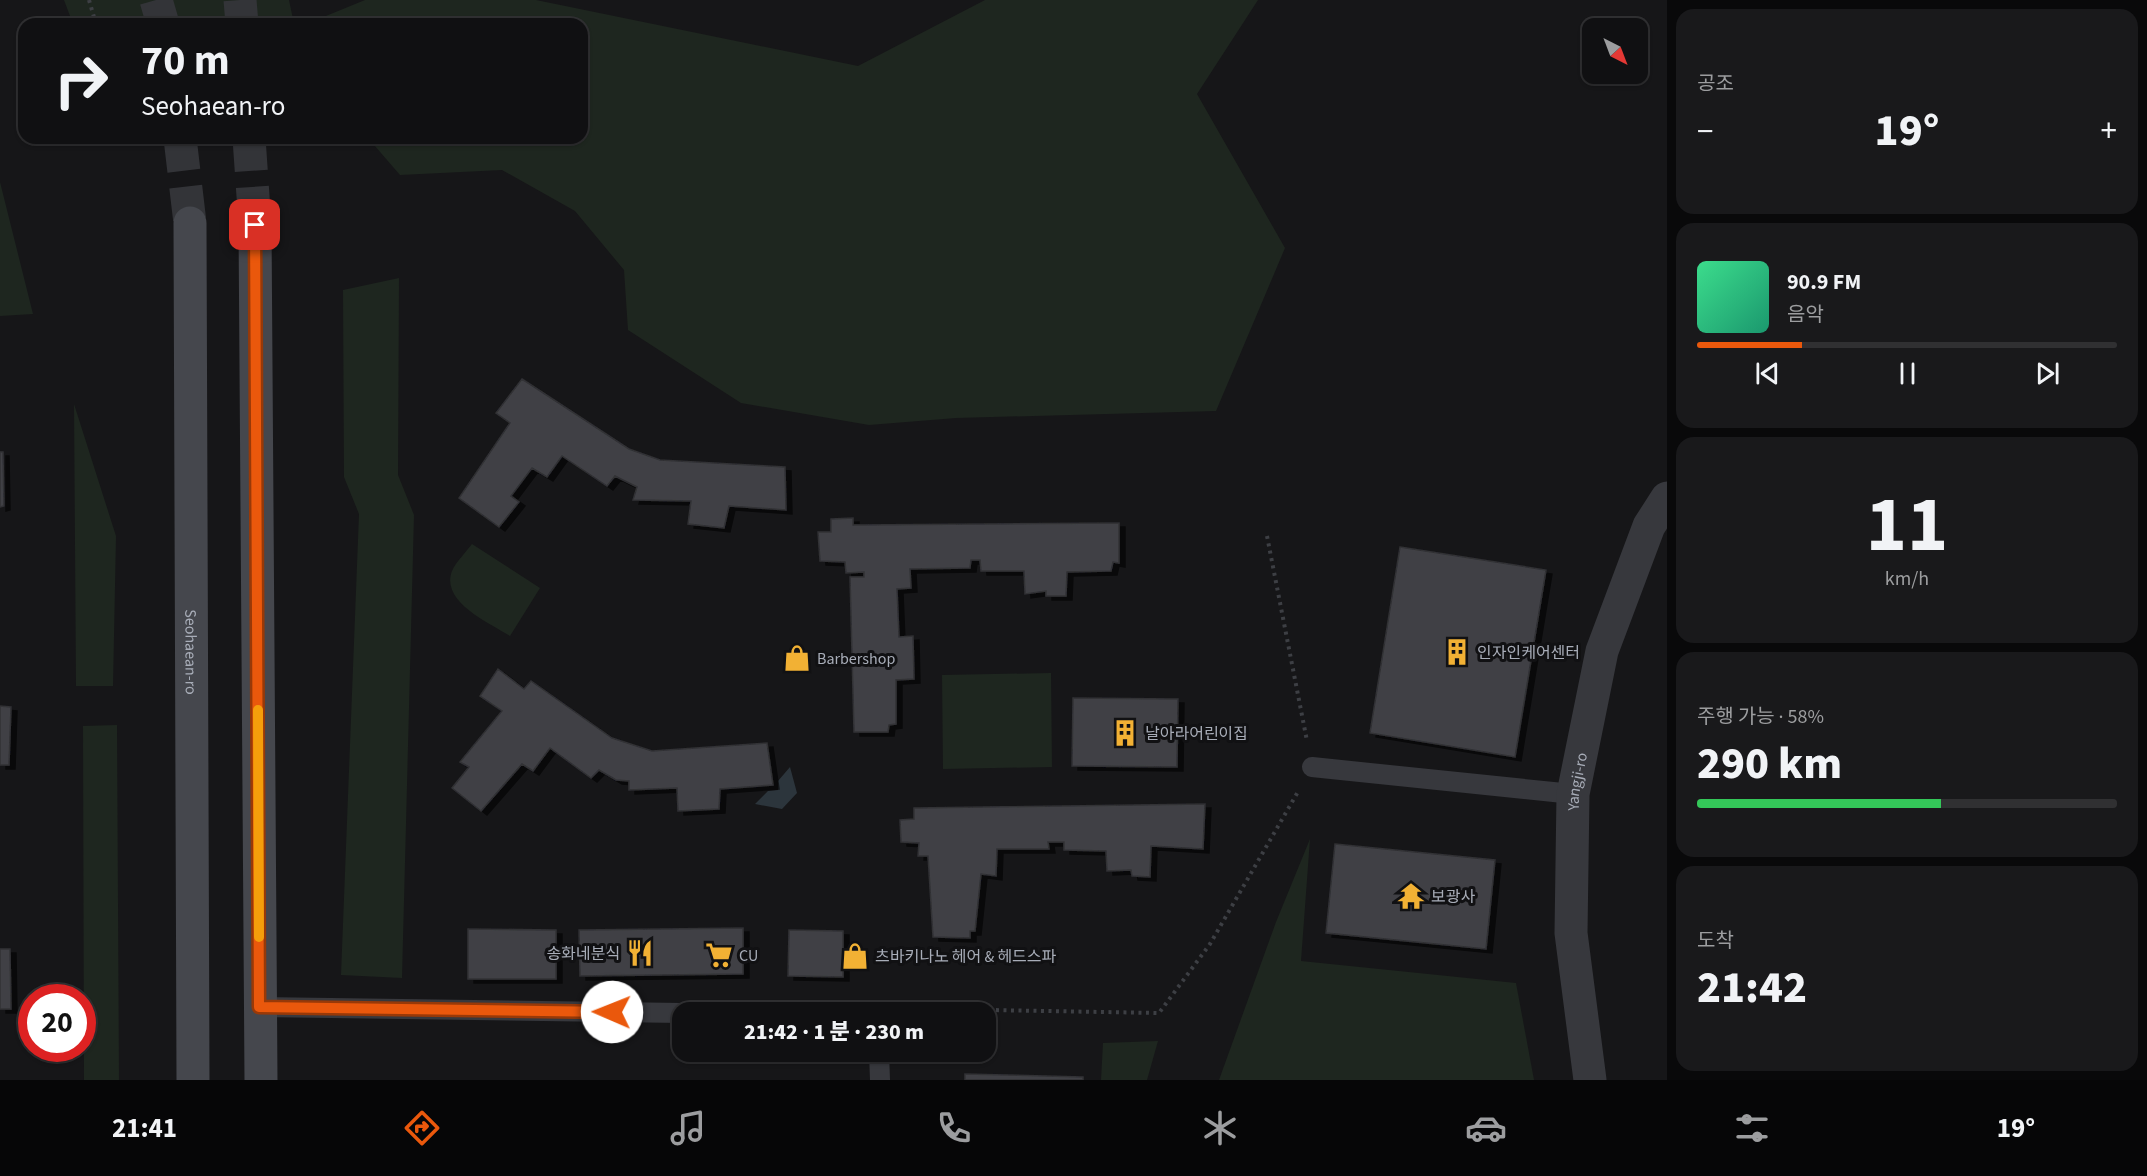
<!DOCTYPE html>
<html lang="ko">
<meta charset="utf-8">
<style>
body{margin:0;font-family:"Source Sans 3","Noto Sans KR",sans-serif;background:#19191b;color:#f1f3f6;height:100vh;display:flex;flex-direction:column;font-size:22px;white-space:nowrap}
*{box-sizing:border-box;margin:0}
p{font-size:20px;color:#9c9d9f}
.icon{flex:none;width:33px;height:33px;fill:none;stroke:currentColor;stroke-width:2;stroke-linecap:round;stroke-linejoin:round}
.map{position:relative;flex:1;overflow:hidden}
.details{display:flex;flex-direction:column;gap:9px;padding:9px;background:#09090a;width:480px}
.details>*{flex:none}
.banner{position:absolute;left:18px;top:18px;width:570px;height:126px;border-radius:18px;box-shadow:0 2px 4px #0004,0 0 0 2px #303032;background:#101012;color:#f1f3f6;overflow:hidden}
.needle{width:39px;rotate:138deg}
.controls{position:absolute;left:1582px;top:18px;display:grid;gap:12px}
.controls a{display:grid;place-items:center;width:66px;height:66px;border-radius:12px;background:#101012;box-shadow:0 2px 4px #0004,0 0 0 2px #303032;font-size:30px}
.speed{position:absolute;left:18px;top:984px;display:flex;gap:12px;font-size:30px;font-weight:700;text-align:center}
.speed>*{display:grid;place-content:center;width:78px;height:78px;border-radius:50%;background:#101012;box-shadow:0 2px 4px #0004,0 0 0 2px #303032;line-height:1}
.speed .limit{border:9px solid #d22;background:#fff;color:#111}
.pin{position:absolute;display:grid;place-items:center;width:51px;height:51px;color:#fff;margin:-26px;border-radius:12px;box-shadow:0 3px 9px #0006}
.me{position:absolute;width:66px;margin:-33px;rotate:271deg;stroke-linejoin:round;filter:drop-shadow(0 0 4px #0008)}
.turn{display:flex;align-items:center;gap:21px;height:126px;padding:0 24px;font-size:27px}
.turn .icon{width:78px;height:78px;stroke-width:2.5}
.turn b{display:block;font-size:42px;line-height:51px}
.big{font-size:45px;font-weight:800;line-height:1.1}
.details .tile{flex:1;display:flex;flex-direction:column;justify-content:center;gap:9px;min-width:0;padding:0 21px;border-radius:18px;background:#19191b}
.details .dial{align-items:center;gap:0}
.dial b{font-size:78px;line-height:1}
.song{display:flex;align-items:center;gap:18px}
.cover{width:72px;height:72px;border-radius:9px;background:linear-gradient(135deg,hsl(150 70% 55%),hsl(160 70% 35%))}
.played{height:6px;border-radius:3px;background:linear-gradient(90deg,#ea580c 25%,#303032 25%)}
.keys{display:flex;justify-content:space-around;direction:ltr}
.heat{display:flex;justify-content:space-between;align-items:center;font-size:33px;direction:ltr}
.charge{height:9px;border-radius:4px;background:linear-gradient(90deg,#34c759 58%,#303032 0)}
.trip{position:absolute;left:672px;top:1002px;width:324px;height:60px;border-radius:18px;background:#101012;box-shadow:0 2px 4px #0004,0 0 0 2px #303032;font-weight:800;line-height:60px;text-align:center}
.tab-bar{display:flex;height:96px;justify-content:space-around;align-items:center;background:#060607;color:#9c9d9f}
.tab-bar .icon{width:42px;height:42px}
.tab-bar .selected{color:#ea580c}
.tab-bar b{font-size:27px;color:#f1f3f6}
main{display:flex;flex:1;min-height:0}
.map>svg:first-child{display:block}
.green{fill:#1e261f}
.water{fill:#2c353c}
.building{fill:#404145;stroke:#303034;stroke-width:1.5;filter:url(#shadow)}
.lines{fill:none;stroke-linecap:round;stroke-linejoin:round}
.secondary-tunnel{stroke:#333438;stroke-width:33;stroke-dasharray:33 16;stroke-linecap:butt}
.path{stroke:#3d3f44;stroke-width:4;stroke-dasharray:3 4.5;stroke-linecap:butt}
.service{stroke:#37383d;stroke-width:20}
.tertiary{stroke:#37383d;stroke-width:33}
.secondary{stroke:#45474d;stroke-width:33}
.route-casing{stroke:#983908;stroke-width:15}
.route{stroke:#ea580c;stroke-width:10}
.slow{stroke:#f59e0b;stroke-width:10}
.labels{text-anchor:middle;stroke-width:6;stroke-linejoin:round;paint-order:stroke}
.street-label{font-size:16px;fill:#a8adb8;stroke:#111113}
.poi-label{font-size:16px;fill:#a8adb8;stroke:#111113;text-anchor:start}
</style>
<main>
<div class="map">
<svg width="1667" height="1080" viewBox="0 0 1667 1080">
<defs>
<filter id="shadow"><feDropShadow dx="6" dy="4" stdDeviation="0" flood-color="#0009"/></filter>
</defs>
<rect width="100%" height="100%" fill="#161618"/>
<path class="green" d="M64 0H289L294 24H73Z
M365 0H536L858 66 985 0H1258L1197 94 1285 248 1216 411 956 418 869 425 741 403 628 330 624 270 575 211 502 170 400 175 368 138H582V24H320L321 18Z
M0 182 33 314 0 316Z
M399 278 398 475 414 515 402 978 341 975 359 514 344 477 343 290Z
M74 404 116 536 113 686H76Z
M472 544 540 588 510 636C490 623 440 602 452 571 456 562 466 552 472 544Z
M1051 673 1052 767 943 769 942 675Z
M117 725 119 1080H84L83 726Z
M1310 839 1301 961 1516 983 1534 1080H1219L1276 922Z
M1158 1041 1147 1080H1101L1103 1043Z"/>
<path class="water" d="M790 767 797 793 782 809 755 804 768 791 778 790V781Z"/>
<path class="building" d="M522 379 629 449 660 460 785 467 786 510 729 506 724 528 688 524 691 501 633 500 637 487 615 476 607 486 562 456 547 477 532 468 511 496 519 502 499 527 459 498 510 423 496 413Z
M0 452H3L4 506 0 507Z
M853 518V525L1119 523V563L1113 562 1111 571 1067 572 1066 596H1046V591L1025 594 1024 571H981L980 560H971L970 568 910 569 911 588 897 589 899 637 913 636 914 679 896 680V724L889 725 888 732H854L850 577H864V572L846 573 845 562 820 561 818 532H831V519Z
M1400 547 1546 570 1515 757 1370 733Z
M498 669 524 689 531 681 612 738 652 751 767 743 773 785 720 789 719 809 678 811 677 788 629 790V781L616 780 599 770 591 778 550 748 533 771 522 764 481 811 452 788 469 767 460 762 502 711 480 696Z
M1073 698 1178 699 1177 767 1072 766Z
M0 706 11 707 9 765H0Z
M1205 804 1203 849 1151 846 1150 877 1132 876 1131 870 1107 871 1106 851 1064 850V842H1048L1049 849H997L996 876 981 874 975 931H970V938L933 937 928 856H918L919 843 901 842 900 820 914 819V808Z
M1335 844 1495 860 1486 949 1326 933Z
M743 928V974L580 976 579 930Z
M468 929 556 930V979H468Z
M789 930 843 931V977L788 976Z
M0 949H10L11 1009H0Z
M965 1074 1083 1077V1080H965Z"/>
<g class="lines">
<path class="secondary-tunnel" d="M156 0 163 24
M240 0 242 24
M180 138 190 223
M249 138 255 225"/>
<path class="path" d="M89 0 96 24
M1267 536 1307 741
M876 1008 1159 1013 1210 944 1299 790"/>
<path class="service" d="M1312 767 1573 794
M259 1007 682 1013
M879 1052 880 1080"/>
<path class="tertiary" id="s1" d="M1590 1080 1571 933 1573 794 1602 651 1649 526 1667 498"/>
<g class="secondary">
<path id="s2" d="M190 223 193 1080"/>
<path d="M255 225 261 1080"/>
</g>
</g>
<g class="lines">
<defs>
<path id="route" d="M255 225 259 1007 612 1012"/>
</defs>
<use href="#route" class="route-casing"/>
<use href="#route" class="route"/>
<path class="slow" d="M258 710 259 937"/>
</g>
<defs>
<symbol id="building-bare" viewBox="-9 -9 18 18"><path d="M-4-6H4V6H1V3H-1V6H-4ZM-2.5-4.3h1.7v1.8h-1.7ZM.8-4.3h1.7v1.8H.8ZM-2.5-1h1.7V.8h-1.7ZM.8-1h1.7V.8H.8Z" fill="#f2b134" stroke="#111113" stroke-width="2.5" paint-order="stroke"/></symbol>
<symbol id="shop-bare" viewBox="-9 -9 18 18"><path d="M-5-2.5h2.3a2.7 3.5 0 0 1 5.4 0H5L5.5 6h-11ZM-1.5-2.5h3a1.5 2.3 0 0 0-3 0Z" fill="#f2b134" stroke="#111113" stroke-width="2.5" paint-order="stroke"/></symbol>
<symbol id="temple-bare" viewBox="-9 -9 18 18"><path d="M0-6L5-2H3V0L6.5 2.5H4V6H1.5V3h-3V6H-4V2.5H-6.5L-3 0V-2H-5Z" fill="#f2b134" stroke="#111113" stroke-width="2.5" paint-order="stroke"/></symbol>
<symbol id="restaurant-bare" viewBox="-9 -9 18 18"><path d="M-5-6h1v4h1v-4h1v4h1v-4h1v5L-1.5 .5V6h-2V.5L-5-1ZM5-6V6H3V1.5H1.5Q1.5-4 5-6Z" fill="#f2b134" stroke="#111113" stroke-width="2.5" paint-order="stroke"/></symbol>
<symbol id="supermarket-bare" viewBox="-9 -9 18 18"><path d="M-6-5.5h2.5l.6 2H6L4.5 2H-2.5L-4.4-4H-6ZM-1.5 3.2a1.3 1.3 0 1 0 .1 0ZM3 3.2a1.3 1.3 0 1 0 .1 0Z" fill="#f2b134" stroke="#111113" stroke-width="2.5" paint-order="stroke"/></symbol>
</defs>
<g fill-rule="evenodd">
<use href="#building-bare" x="1438" y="633" width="38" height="38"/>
<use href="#shop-bare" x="778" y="639" width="38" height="38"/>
<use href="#building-bare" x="1106" y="714" width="38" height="38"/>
<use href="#temple-bare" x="1392" y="877" width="38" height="38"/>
<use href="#restaurant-bare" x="621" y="934" width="38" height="38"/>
<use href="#supermarket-bare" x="700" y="936" width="38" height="38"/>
<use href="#shop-bare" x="836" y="937" width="38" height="38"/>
</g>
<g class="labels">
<g class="street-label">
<text dy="6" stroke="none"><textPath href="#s2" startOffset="429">Seohaean-ro</textPath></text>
<text dy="6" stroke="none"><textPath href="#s1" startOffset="300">Yangji-ro</textPath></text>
</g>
<g class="poi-label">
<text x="1477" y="658">인자인케어센터</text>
<text x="817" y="664">Barbershop</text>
<text x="1145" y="739">날아라어린이집</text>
<text x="1431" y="902">보광사</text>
<text x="620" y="959" text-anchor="end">송화네분식</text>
<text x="739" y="961">CU</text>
<text x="875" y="962">츠바키나노 헤어 &amp; 헤드스파</text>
</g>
</g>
</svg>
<div class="controls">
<a><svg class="needle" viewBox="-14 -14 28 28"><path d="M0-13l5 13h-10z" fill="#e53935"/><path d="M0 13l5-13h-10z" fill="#9c9d9f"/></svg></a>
</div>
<div class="speed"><div class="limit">20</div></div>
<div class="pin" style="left:255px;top:225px;background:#d93025"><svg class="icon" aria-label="arrive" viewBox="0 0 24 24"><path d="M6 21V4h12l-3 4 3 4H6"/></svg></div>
<svg class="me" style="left:612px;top:1012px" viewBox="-20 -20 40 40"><circle r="19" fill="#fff"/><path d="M0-13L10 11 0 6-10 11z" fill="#ea580c"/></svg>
<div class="trip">21:42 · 1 분 · 230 m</div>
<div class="banner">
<div class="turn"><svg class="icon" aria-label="right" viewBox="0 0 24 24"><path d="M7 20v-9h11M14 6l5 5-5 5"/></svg><div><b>70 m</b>Seohaean-ro</div></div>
</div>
</div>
<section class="details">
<div class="tile"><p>공조</p>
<div class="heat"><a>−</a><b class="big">19°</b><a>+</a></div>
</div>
<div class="tile">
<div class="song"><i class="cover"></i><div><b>90.9 FM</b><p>음악</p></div></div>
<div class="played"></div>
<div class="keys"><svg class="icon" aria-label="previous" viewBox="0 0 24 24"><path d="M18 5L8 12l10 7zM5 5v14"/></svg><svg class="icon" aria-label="pause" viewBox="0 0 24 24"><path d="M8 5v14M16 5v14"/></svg><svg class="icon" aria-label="next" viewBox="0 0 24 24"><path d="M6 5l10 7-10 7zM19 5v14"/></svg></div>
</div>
<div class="tile dial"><b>11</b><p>km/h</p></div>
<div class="tile"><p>주행 가능 · 58%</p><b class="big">290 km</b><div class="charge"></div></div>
<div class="tile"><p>도착</p><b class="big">21:42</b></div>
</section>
</main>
<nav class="tab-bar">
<b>21:41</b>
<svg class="icon selected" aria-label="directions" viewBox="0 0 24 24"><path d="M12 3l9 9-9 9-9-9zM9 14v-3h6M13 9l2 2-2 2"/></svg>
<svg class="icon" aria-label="music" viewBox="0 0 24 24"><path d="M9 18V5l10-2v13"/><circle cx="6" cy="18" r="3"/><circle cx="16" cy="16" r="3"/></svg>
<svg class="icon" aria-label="phone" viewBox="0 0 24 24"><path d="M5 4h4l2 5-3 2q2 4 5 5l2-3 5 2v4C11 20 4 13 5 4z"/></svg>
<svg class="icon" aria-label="climate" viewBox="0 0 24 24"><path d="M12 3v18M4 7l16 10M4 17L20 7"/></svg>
<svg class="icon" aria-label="car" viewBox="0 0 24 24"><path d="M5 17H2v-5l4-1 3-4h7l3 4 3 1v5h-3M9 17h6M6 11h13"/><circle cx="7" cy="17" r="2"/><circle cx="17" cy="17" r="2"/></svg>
<svg class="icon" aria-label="filters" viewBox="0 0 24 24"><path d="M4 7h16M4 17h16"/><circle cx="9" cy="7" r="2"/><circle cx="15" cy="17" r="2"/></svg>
<b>19°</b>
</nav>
